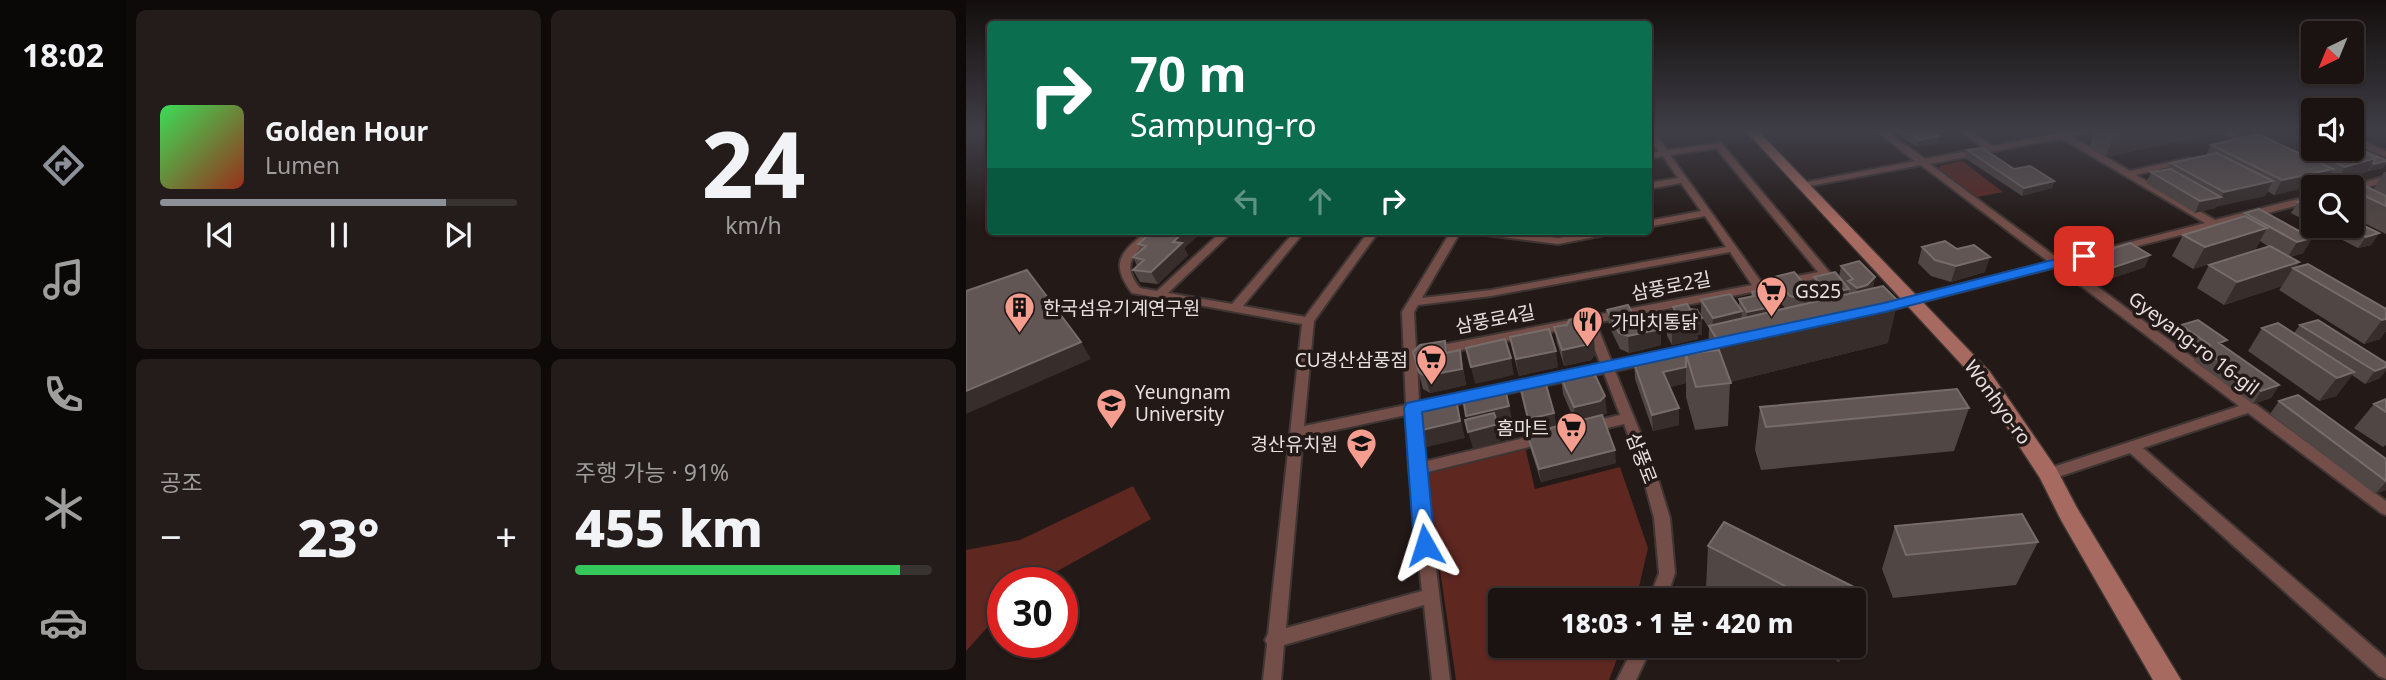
<!DOCTYPE html>
<html lang="ko">
<meta charset="utf-8">
<style>
body{margin:0;font-family:"Noto Sans","Noto Sans KR",sans-serif;background:#231c1a;color:#f1f3f6;height:100vh;display:flex;flex-direction:column;font-size:26px;white-space:nowrap}
*{box-sizing:border-box;margin:0}
p{font-size:23px;color:#9f9e9f}
.icon{flex:none;width:38px;height:38px;fill:none;stroke:currentColor;stroke-width:2;stroke-linecap:round;stroke-linejoin:round}
.map{position:relative;flex:1;overflow:hidden}
.side{display:flex;flex-direction:column;gap:10px;padding:10px;background:#0e0a09;width:840px}
.side>*{flex:none}
.guide{position:absolute;left:21px;top:21px;width:665px;height:214px;border-radius:7px;box-shadow:0 2px 5px #0004,0 0 0 2px #383231;background:#0b6e4f;color:#fff;overflow:hidden}
.needle{width:46px;rotate:223deg}
.controls{position:absolute;left:1335px;top:21px;display:grid;gap:14px}
.controls a{display:grid;place-items:center;width:63px;height:63px;border-radius:7px;background:#1a1311;box-shadow:0 2px 5px #0004,0 0 0 2px #383231;font-size:35px}
.speed{position:absolute;left:21px;top:567px;display:flex;gap:14px;font-size:35px;font-weight:700;text-align:center}
.speed>*{display:grid;place-content:center;width:91px;height:91px;border-radius:50%;background:#1a1311;box-shadow:0 2px 5px #0004,0 0 0 2px #383231;line-height:1}
.speed .limit{border:10px solid #d22;background:#fff;color:#111}
.pin{position:absolute;display:grid;place-items:center;width:60px;height:60px;color:#fff;margin:-30px;border-radius:14px;box-shadow:0 4px 10px #0006}
.me{position:absolute;width:77px;margin:-38px;rotate:354deg;stroke-linejoin:round;filter:drop-shadow(0 0 5px #0008)}
.turn{display:flex;align-items:center;gap:24px;height:147px;padding:0 28px;font-size:32px}
.turn .icon{width:91px;height:91px;stroke-width:2.5}
.turn b{display:block;font-size:49px;line-height:60px}
.lanes{display:flex;align-items:center;height:66px;padding:0 28px;background:#0003;justify-content:center;gap:35px;direction:ltr}
.lanes .off{opacity:.35}
.big{font-size:52px;font-weight:800;line-height:1.1}
.side .tile{flex:1;display:flex;flex-direction:column;justify-content:center;gap:10px;min-width:0;padding:0 24px;border-radius:10px;background:#231c1a}
.side .dial{align-items:center;gap:0}
.dial b{font-size:91px;line-height:1}
.song{display:flex;align-items:center;gap:21px}
.cover{width:84px;height:84px;border-radius:10px;background:linear-gradient(135deg,hsl(130 70% 55%),hsl(10 70% 35%))}
.played{height:7px;border-radius:4px;background:linear-gradient(90deg,#8c9099 80%,#383231 80%)}
.keys{display:flex;justify-content:space-around;direction:ltr}
.heat{display:flex;justify-content:space-between;align-items:center;font-size:38px;direction:ltr}
.charge{height:10px;border-radius:5px;background:linear-gradient(90deg,#34c759 91%,#383231 0)}
.side .tiles{flex:1;display:grid;gap:10px;grid-template-columns:repeat(2,1fr)}
.trip{position:absolute;left:522px;top:588px;width:378px;height:70px;border-radius:7px;background:#1a1311;box-shadow:0 2px 5px #0004,0 0 0 2px #383231;font-weight:800;line-height:70px;text-align:center}
main{display:flex;flex:1;min-height:0}
.tab-bar{display:flex;flex-direction:column;width:126px;justify-content:space-around;align-items:center;background:#0a0807;color:#9f9e9f}
.tab-bar .icon{width:49px;height:49px}
.tab-bar .on{color:#8c9099}
.tab-bar b{font-size:32px;color:#f1f3f6}
.map>svg:first-child{display:block}
.green{fill:#5e2720}
.lines{fill:none;stroke-linecap:round;stroke-linejoin:round}
.minor-casing{stroke:#3f3533;stroke-width:4}
.secondary-casing{stroke:#3f3533;stroke-width:3}
.minor{fill:#744e48;fill-rule:evenodd}
.secondary{fill:#a76a61;fill-rule:evenodd}
.wall{fill:#504644;fill-rule:evenodd}
.shaded-wall{fill:#372d2b}
.building{fill:#615654;stroke:#766c6a;stroke-width:2}
.route{fill:#1a73e8;stroke:#114b97;stroke-width:2}
.labels{text-anchor:middle;stroke-width:7;stroke-linejoin:round;paint-order:stroke}
.street-label{font-size:19px;fill:#e8e0df;stroke:#231917}
.poi-label{font-size:19px;fill:#e8e0df;stroke:#231917;text-anchor:start}
</style>
<main>
<nav class="tab-bar">
<b>18:02</b>
<svg class="icon on" aria-label="directions" viewBox="0 0 24 24"><path d="M12 3l9 9-9 9-9-9zM9 14v-3h6M13 9l2 2-2 2"/></svg>
<svg class="icon" aria-label="music" viewBox="0 0 24 24"><path d="M9 18V5l10-2v13"/><circle cx="6" cy="18" r="3"/><circle cx="16" cy="16" r="3"/></svg>
<svg class="icon" aria-label="phone" viewBox="0 0 24 24"><path d="M5 4h4l2 5-3 2q2 4 5 5l2-3 5 2v4C11 20 4 13 5 4z"/></svg>
<svg class="icon" aria-label="climate" viewBox="0 0 24 24"><path d="M12 3v18M4 7l16 10M4 17L20 7"/></svg>
<svg class="icon" aria-label="car" viewBox="0 0 24 24"><path d="M5 17H2v-5l4-1 3-4h7l3 4 3 1v5h-3M9 17h6M6 11h13"/><circle cx="7" cy="17" r="2"/><circle cx="17" cy="17" r="2"/></svg>
</nav>
<section class="side">
<div class="tiles">
<div class="tile">
<div class="song"><i class="cover"></i><div><b>Golden Hour</b><p>Lumen</p></div></div>
<div class="played"></div>
<div class="keys"><svg class="icon" aria-label="previous" viewBox="0 0 24 24"><path d="M18 5L8 12l10 7zM5 5v14"/></svg><svg class="icon" aria-label="pause" viewBox="0 0 24 24"><path d="M8 5v14M16 5v14"/></svg><svg class="icon" aria-label="next" viewBox="0 0 24 24"><path d="M6 5l10 7-10 7zM19 5v14"/></svg></div>
</div>
<div class="tile dial"><b>24</b><p>km/h</p></div>
<div class="tile"><p>공조</p>
<div class="heat"><a>−</a><b class="big">23°</b><a>+</a></div>
</div>
<div class="tile"><p>주행 가능 · 91%</p><b class="big">455 km</b><div class="charge"></div></div>
</div>
</section>
<div class="map">
<svg width="1420" height="680" viewBox="0 0 1420 680">
<rect width="100%" height="100%" fill="#231917"/>
<path class="green" d="M996 161 1037 192 1006 198 972 170 974 166Z
M559 447 569 489 654 467 682 548 670 600H534V646H656L643 680H490L460 474Z
M167 486 185 519 70 583H37V610L0 651V550L54 540Z"/>
<g class="lines">
<defs>
<path id="minor" d="M682 131H687L701 150 755 143 865 274 859 277 801 289 803 292 797 295 791 291 630 323 646 363 684 355 690 359 688 362 649 371 688 466 704 518 709 573 700 600H683L693 573 688 518 674 466 658 424 624 432 619 431 617 427 619 423 654 415 638 373 454 412 457 462 579 433 584 434 586 438 584 442 579 443 458 473 484 680H466L458 605 318 645 315 680H297L301 644 299 640 302 634 336 324 166 293C143 263 155 252 181 231H192C174 251 151 260 174 288L191 291 256 231H267L202 293 266 304 329 231H339L277 306 339 317 403 231H413L348 321 338 426 440 405 436 312 485 231H495L456 298 525 290 760 247 739 216 682 227V221L735 211 715 183 682 189V183L712 178 697 156 682 159V153L693 152 682 136ZM750 148 852 272 796 283 704 155ZM764 252 786 285 450 350 448 312 452 305 525 296ZM619 325 635 365 453 403 451 359ZM440 415 443 469 456 591 320 628 337 437Z
M911 131H920L959 159 1018 148 995 131H1004L1027 146 1089 134 1093 131 1098 132 1121 131 1120 133 1104 136 1164 171 1223 158V162L1170 175 1249 220 1348 195V201L1101 264 1420 501V515L1415 513 1282 413 1177 448 1420 658V679L1413 676 1164 453 1083 480 1078 478 1076 474 1078 470 1273 406 1090 267 917 312 913 311 911 308 913 305 1083 262 955 165 833 188 831 186 836 183 949 161ZM1095 138 1239 223 1094 260 964 164Z
M1254 131H1264L1293 146 1286 148Z
M1386 137 1420 151V157L1386 143Z
M1347 171 1378 185 1380 187H1368L1344 176 1342 174Z
M1420 176V182L1386 191V187H1382Z
M506 231H536L592 238 628 231H649L644 234 592 244 511 234Z
M756 339 762 343 760 346 716 356 710 352 712 349Z
M668 646H686L670 680H651Z"/>
<path id="secondary" d="M780 131H792L1024 372 1090 468 1111 508 1215 680H1187L1095 520 1074 478 1010 380Z"/>
</defs>
<use href="#minor" class="minor-casing"/>
<use href="#secondary" class="secondary-casing"/>
<use href="#minor" class="minor"/>
<use href="#secondary" class="secondary"/>
</g>
<path class="wall" d="M931 131H966L973 136 972 143 951 147 930 132Z
M1129 131H1252L1251 133 1139 157 1123 148Z
M1245 145 1344 158 1347 153 1417 159 1420 160V163L1417 168 1403 171H1402L1370 181 1362 177 1358 183 1308 195 1301 191 1299 196 1250 206 1249 208 1229 213 1180 183 1185 172 1202 169 1205 163 1240 155Z
M1001 150 1048 169 1088 181 1086 188 1056 196 999 158Z
M1418 172H1420V234L1386 217V187H1373L1375 184 1407 190Z
M1348 200V225L1325 213 1332 202Z
M1279 213 1346 238 1337 253 1324 257 1333 262 1330 267 1420 309V331L1414 339 1398 344 1313 290 1316 286 1258 305 1231 288 1243 265 1303 247 1294 241 1289 250 1227 269 1206 256 1217 235 1276 217Z
M1349 226H1386L1413 233 1405 245 1392 248Z
M187 231H237L218 248 222 255 192 284 174 282 167 270 171 266 167 257 175 250 172 244Z
M956 247 991 249 1019 272 985 282 965 276 952 263Z
M1120 257 1179 267 1135 282 1115 269Z
M875 266 909 277 907 288 922 343 764 382 762 426 729 430 720 397V383L704 387 713 408V425L687 431 669 379 668 363 742 351 743 328 735 316V300L773 306V299L785 296 786 292 806 291 808 277 840 286 847 284 848 277H873ZM814 302 819 308 813 310Z
M707 307 724 309 736 318V335H732V339L706 345 701 336V320L707 318Z
M641 310 669 318 695 345 663 353 654 349 643 326Z
M614 323 628 338 629 355 625 360 598 366 591 343 588 327Z
M1215 325 1258 346 1313 385 1305 398 1287 404 1228 361 1232 354 1208 337Z
M1334 325 1420 363 1414 378 1399 384 1386 375 1370 396 1353 401 1282 351 1296 328 1328 333Z
M544 337 592 367 553 376 547 353Z
M479 341 482 352 494 350 500 385 464 393 457 389 447 352Z
M595 378 641 412 636 417 650 463 575 482 564 447 561 434 565 433 554 386 588 413 590 427 609 422 597 394Z
M1420 399V445L1417 447 1388 428 1408 404Z
M1313 401 1420 459V490L1409 494 1304 414Z
M794 407 1003 408 988 451 795 470 789 450Z
M929 526 1072 542 1050 585 927 598 916 569Z
M742 546 898 592 887 630V600H761L740 589Z
M844 646H881L873 662Z"/>
<path class="shaded-wall" d="M1150 131H1252L1251 133 1139 157Z
M973 136 972 143 951 147 953 140Z
M1410 158 1401 172 1370 181 1379 167Z
M1420 161 1417 168 1403 171 1408 164Z
M1367 169 1358 183 1308 195 1316 180Z
M1088 181 1086 188 1056 196 1058 188Z
M1307 181 1299 196 1250 207 1258 192Z
M1255 197 1249 208 1229 213 1234 201Z
M1301 228 1289 250 1227 269 1239 247Z
M219 231H237L218 248 222 255 192 284 185 272 207 242Z
M1413 233 1405 245 1392 248 1400 237Z
M1346 238 1337 253 1322 257 1331 242Z
M1184 255 1179 267 1135 282 1140 270Z
M1024 257 1019 272 985 282 990 266Z
M1333 262 1329 269 1327 268 1316 286 1258 305 1271 282Z
M909 277 906 292 888 304 891 288Z
M883 289 881 304 860 309 862 293Z
M857 294 855 310 836 315 838 299Z
M932 301 922 343 752 385 753 343Z
M814 302 812 318 780 328 781 312Z
M776 311 775 327 746 331 747 318Z
M736 318V335H732V339L706 345V329Z
M1420 319V331L1414 339 1398 344 1416 320Z
M695 329V345L663 353 662 336Z
M628 338 629 355 625 360 598 366 596 350Z
M115 342 125 359 0 414V391Z
M494 350 500 385 464 393 459 376Z
M590 351 592 367 553 376 550 359Z
M545 358 548 375 509 384 505 367Z
M720 367V383L697 389V372Z
M1420 367V371L1414 378 1399 384 1409 371Z
M1388 372 1370 396 1353 401 1371 378Z
M1313 385 1305 398 1287 404 1295 391Z
M639 396 641 412 635 418 610 424 608 407Z
M490 399 499 438 457 448 452 431Z
M543 406 547 423 532 426 535 441 507 449 502 432H504L500 416Z
M713 408V425L687 431 686 415Z
M588 413 591 430 565 436 562 419Z
M649 450 650 463 575 482 573 469Z
M1420 482V490L1409 494Z
M898 592 887 630V614Z
M877 646H881L873 662Z"/>
<path class="building" d="M940 131H966L973 136 953 140Z
M1292 134 1367 169 1316 180 1245 145Z
M1386 146 1420 160V161L1408 164 1407 163 1410 158 1386 147Z
M1386 147 1410 158 1379 167 1347 153 1362 149H1386Z
M1016 148 1048 169 1064 166 1088 181 1058 188 1001 150Z
M1251 153 1307 181 1258 192 1205 163Z
M1205 169 1255 197 1234 201 1185 172Z
M1389 181 1420 196V206L1386 190V187H1381L1375 184Z
M1345 199 1348 200V210L1332 202Z
M1293 209 1346 238 1331 242 1279 213Z
M1279 216 1301 228 1239 247 1217 235Z
M1386 220 1413 233 1400 237 1378 226H1386Z
M187 231H219L207 242 216 243 185 272 167 270 178 260 167 257 180 246 172 244Z
M979 241 991 249 1008 245 1024 257 990 266 969 260 956 247Z
M1164 243 1184 255 1140 270 1120 257Z
M1304 246 1333 262 1271 282 1243 265Z
M893 261 909 277 901 285 891 288 882 281 887 279 875 266Z
M1342 264 1420 309V319L1416 320 1327 268Z
M61 270 115 342 0 391V291Z
M828 272 840 286 847 284 857 294 838 299 824 296 808 277Z
M869 272 883 289 862 293 848 277Z
M917 286 932 301 753 343 743 326Z
M805 289 814 302 810 306 781 312 773 299 788 296 786 292Z
M764 294 776 311 747 318 735 300Z
M721 304 724 309 731 310 736 318 730 320 732 323 706 329 701 320 713 317 707 307Z
M662 305 669 318 687 314 695 329 662 336 653 333 641 310Z
M611 318 614 323 621 322 628 338 623 344 596 350 588 327 601 325 603 320Z
M1232 320 1261 340 1253 343 1313 385 1295 391 1235 348 1244 345 1215 325Z
M1352 320 1420 363V367L1409 371 1334 325Z
M1312 323 1388 372 1371 378 1296 328Z
M583 329 590 351 550 359 544 337Z
M539 339 545 358 505 367 500 348Z
M479 341 480 353 494 350 496 369 459 376 453 372 447 352 454 345Z
M728 348 731 353 720 354V367L697 372 713 408 686 415 668 363 671 359Z
M753 350 765 383 730 387 720 354Z
M617 372 629 375 639 396 634 401 608 407 595 378Z
M579 381 588 413 562 419 554 386Z
M539 389 543 406 500 416 497 398Z
M991 389 1003 408 800 427 794 407Z
M1332 395 1420 459V481L1313 401Z
M490 399 494 421 452 431 453 414 460 406Z
M1420 399V412L1408 404Z
M528 413 532 424 502 432 499 420Z
M636 415 649 450 573 469 561 434Z
M1056 514 1072 542 940 555 929 526Z
M758 522 898 592 887 614V600H846L742 546Z"/>
<linearGradient id="sky" x2="0" y2="1"><stop stop-color="#130e0d"/><stop offset="0.58" stop-color="#3f3e47"/><stop offset="1" stop-color="#3f3e47" stop-opacity="0"/></linearGradient>
<rect width="1420" height="226" fill="url(#sky)"/>
<path class="route" d="M1118 252 1123 253V259L919 312 456 412 469 545 466 551 459 554 451 551 448 545 438 408 441 403 918 303Z"/>
<defs>
<symbol id="supermarket-pin" viewBox="-11 -11 22 30"><path d="M0 17L-7.5 6A9.5 9.5 0 1 1 7.5 6Z" fill="#f59d8f" stroke="#231917"/><path d="M-6-5.5h2.5l.6 2H6L4.5 2H-2.5L-4.4-4H-6ZM-1.5 3.2a1.3 1.3 0 1 0 .1 0ZM3 3.2a1.3 1.3 0 1 0 .1 0Z" fill="#111"/></symbol>
<symbol id="building-pin" viewBox="-11 -11 22 30"><path d="M0 17L-7.5 6A9.5 9.5 0 1 1 7.5 6Z" fill="#f59d8f" stroke="#231917"/><path d="M-4-6H4V6H1V3H-1V6H-4ZM-2.5-4.3h1.7v1.8h-1.7ZM.8-4.3h1.7v1.8H.8ZM-2.5-1h1.7V.8h-1.7ZM.8-1h1.7V.8H.8Z" fill="#111"/></symbol>
<symbol id="restaurant-pin" viewBox="-11 -11 22 30"><path d="M0 17L-7.5 6A9.5 9.5 0 1 1 7.5 6Z" fill="#f59d8f" stroke="#231917"/><path d="M-5-6h1v4h1v-4h1v4h1v-4h1v5L-1.5 .5V6h-2V.5L-5-1ZM5-6V6H3V1.5H1.5Q1.5-4 5-6Z" fill="#111"/></symbol>
<symbol id="university-pin" viewBox="-11 -11 22 30"><path d="M0 17L-7.5 6A9.5 9.5 0 1 1 7.5 6Z" fill="#f59d8f" stroke="#231917"/><path d="M0-5L7-2L0 1L-7-2ZM-4 1L0 2.5L4 1V4Q0 6-4 4Z" fill="#111"/></symbol>
<symbol id="school-pin" viewBox="-11 -11 22 30"><path d="M0 17L-7.5 6A9.5 9.5 0 1 1 7.5 6Z" fill="#f59d8f" stroke="#231917"/><path d="M0-5L7-2L0 1L-7-2ZM-4 1L0 2.5L4 1V4Q0 6-4 4Z" fill="#111"/></symbol>
</defs>
<g fill-rule="evenodd">
<use href="#supermarket-pin" x="788" y="274" width="35" height="47"/>
<use href="#building-pin" x="36" y="290" width="35" height="47"/>
<use href="#restaurant-pin" x="604" y="304" width="35" height="47"/>
<use href="#supermarket-pin" x="448" y="342" width="35" height="47"/>
<use href="#university-pin" x="128" y="386" width="35" height="47"/>
<use href="#supermarket-pin" x="588" y="410" width="35" height="47"/>
<use href="#school-pin" x="378" y="426" width="35" height="47"/>
</g>
<g class="labels">
<g class="street-label">
<text transform="translate(705 286) rotate(-11)" y="7">삼풍로2길</text>
<text transform="translate(529 319) rotate(-11)" y="7">삼풍로4길</text>
<text transform="translate(1228 343) rotate(37)" y="7">Gyeyang-ro 16-gil</text>
<text transform="translate(1032 402) rotate(54)" y="7">Wonhyo-ro</text>
<text transform="translate(676 458) rotate(69)" y="7">삼풍로</text>
</g>
<g class="poi-label">
<text x="829" y="298">GS25</text>
<text x="77" y="315">한국섬유기계연구원</text>
<text x="645" y="329">가마치통닭</text>
<text x="442" y="367" text-anchor="end">CU경산삼풍점</text>
<text x="169" y="399">Yeungnam<tspan x="169" dy="22">University</tspan></text>
<text x="583" y="435" text-anchor="end">홈마트</text>
<text x="372" y="451" text-anchor="end">경산유치원</text>
</g>
</g>
</svg>
<div class="controls">
<a><svg class="needle" viewBox="-14 -14 28 28"><path d="M0-13l5 13h-10z" fill="#e53935"/><path d="M0 13l5-13h-10z" fill="#9f9e9f"/></svg></a>
<a><svg class="icon" aria-label="sound" viewBox="0 0 24 24"><path d="M4 9h4l5-4v14l-5-4H4zM17 9q2 3 0 6"/></svg></a>
<a><svg class="icon" aria-label="search" viewBox="0 0 24 24"><circle cx="10" cy="10" r="6"/><path d="M15 15l6 6"/></svg></a>
</div>
<div class="speed"><div class="limit">30</div></div>
<div class="pin" style="left:1118px;top:256px;background:#d93025"><svg class="icon" aria-label="arrive" viewBox="0 0 24 24"><path d="M6 21V4h12l-3 4 3 4H6"/></svg></div>
<svg class="me" style="left:459px;top:545px" viewBox="-20 -20 40 40"><path d="M0-17L14 15 0 8-14 15z" fill="#1a73e8" stroke="#fff" stroke-width="4"/></svg>
<div class="trip">18:03 · 1 분 · 420 m</div>
<div class="guide">
<div class="turn"><svg class="icon" aria-label="right" viewBox="0 0 24 24"><path d="M7 20v-9h11M14 6l5 5-5 5"/></svg><div><b>70 m</b>Sampung-ro</div></div>
<div class="lanes"><svg class="icon off" aria-label="left" viewBox="0 0 24 24"><path d="M17 20v-9H6M10 6l-5 5 5 5"/></svg><svg class="icon off" aria-label="ahead" viewBox="0 0 24 24"><path d="M12 20V5M6 11l6-6 6 6"/></svg><svg class="icon" aria-label="right" viewBox="0 0 24 24"><path d="M7 20v-9h11M14 6l5 5-5 5"/></svg></div>
</div>
</div>
</main>
